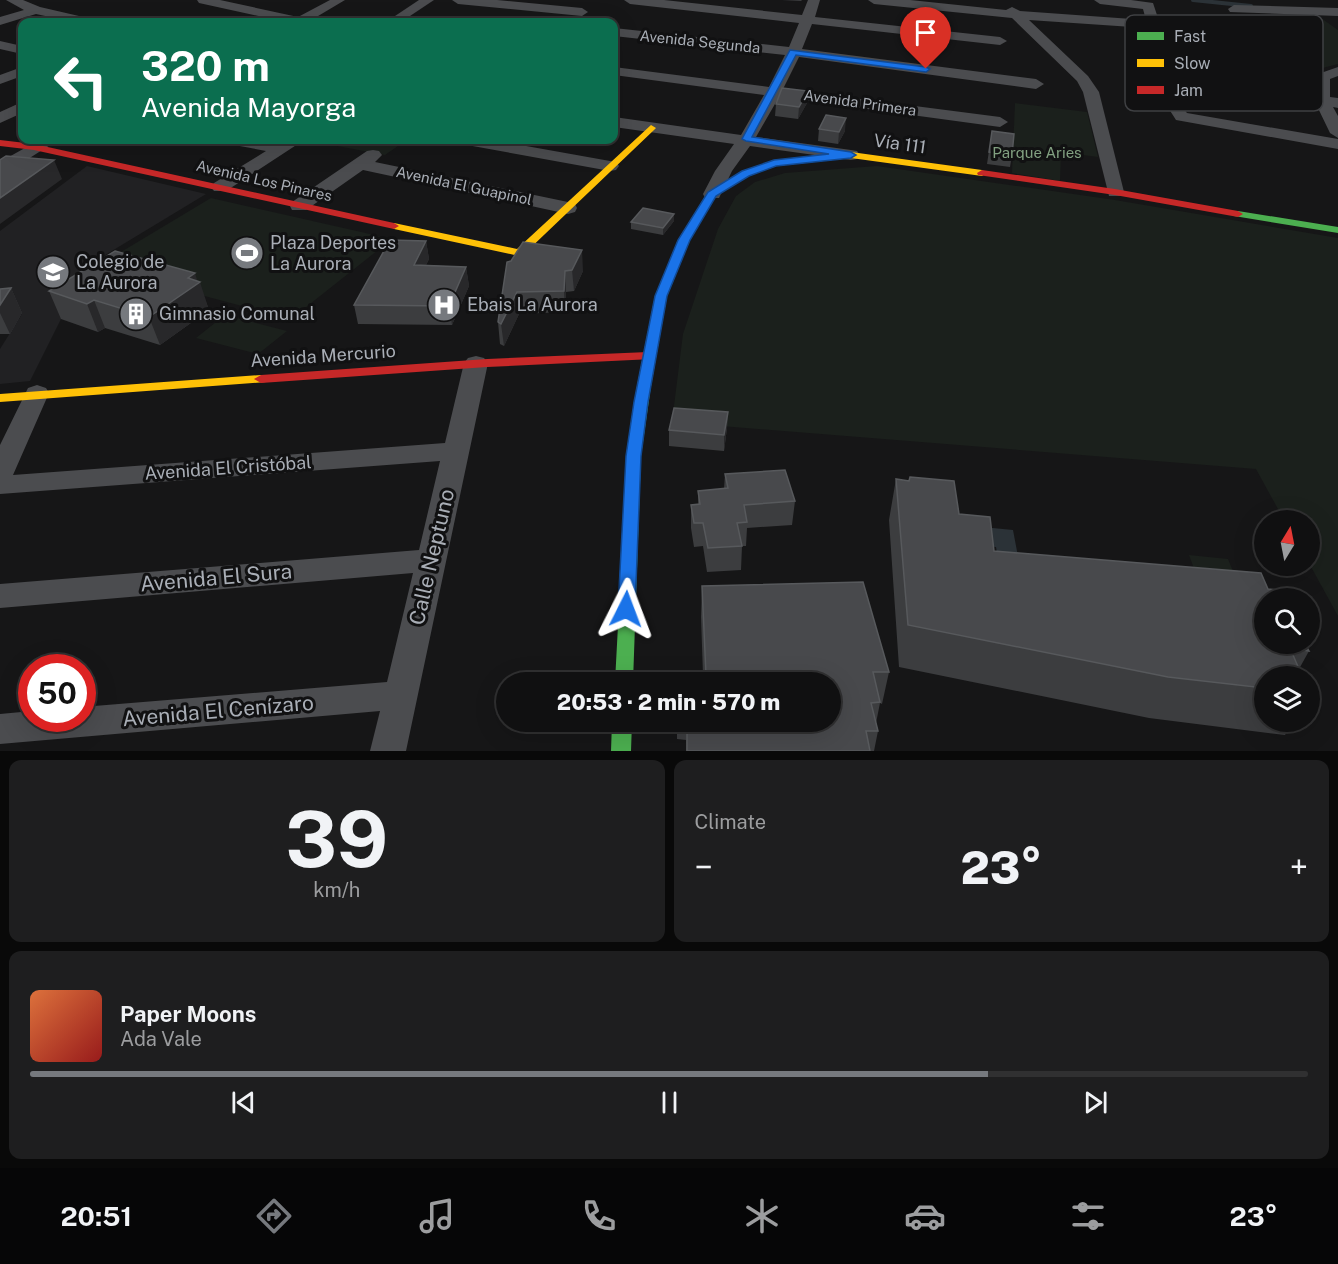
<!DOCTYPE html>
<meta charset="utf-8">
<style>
body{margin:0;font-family:"Public Sans",sans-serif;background:#1e1e1f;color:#f1f3f6;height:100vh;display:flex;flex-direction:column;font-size:22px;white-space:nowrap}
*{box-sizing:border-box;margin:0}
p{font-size:20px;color:#9c9d9f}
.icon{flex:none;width:33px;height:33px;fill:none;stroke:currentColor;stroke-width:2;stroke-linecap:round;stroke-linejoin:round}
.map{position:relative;height:751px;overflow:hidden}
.panel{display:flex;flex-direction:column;gap:9px;padding:9px;background:#090909;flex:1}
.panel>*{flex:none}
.hud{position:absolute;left:18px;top:18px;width:600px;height:126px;border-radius:12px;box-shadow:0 6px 24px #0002,0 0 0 2px #303031;background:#0b6e4f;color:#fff;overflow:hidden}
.needle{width:39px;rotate:10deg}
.controls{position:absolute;left:1254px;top:510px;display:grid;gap:12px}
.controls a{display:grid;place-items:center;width:66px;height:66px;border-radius:50%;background:#101011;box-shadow:0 6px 24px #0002,0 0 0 2px #303031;font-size:30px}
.speed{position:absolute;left:18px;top:654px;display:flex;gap:12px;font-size:30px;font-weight:700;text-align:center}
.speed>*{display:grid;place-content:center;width:78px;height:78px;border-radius:50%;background:#101011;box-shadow:0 6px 24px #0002,0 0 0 2px #303031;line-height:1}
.speed .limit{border:9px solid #d22;background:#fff;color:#111}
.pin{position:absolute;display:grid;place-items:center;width:51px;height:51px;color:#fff;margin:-62px -26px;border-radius:50% 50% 50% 0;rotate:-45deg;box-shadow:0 0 6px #0007}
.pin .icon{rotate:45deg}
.me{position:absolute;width:66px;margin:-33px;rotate:3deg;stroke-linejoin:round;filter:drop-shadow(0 0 4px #0008)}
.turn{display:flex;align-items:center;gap:21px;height:126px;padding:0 24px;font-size:27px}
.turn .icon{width:78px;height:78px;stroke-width:2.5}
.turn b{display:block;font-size:42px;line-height:51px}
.big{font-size:45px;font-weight:800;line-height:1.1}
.panel .widget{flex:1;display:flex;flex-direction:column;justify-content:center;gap:9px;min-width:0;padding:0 21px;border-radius:12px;background:#1e1e1f}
.panel .dial{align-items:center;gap:0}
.dial b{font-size:78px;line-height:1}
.song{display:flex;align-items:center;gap:18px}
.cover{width:72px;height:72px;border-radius:9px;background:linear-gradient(135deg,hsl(20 70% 55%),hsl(0 70% 35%))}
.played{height:6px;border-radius:3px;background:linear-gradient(90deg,#76797e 75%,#303031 75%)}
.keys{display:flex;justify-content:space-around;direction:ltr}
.heat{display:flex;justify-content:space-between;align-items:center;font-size:33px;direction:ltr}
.panel .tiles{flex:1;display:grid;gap:9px;grid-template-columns:1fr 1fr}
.widget:last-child{grid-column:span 2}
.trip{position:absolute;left:496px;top:672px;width:345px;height:60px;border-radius:30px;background:#101011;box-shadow:0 6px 24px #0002,0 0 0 2px #303031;font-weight:800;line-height:60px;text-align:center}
.dock{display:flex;height:96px;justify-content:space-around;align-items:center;background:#060607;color:#9c9d9f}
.dock .icon{width:42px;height:42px}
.dock .on{color:#76797e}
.dock b{font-size:27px;color:#f1f3f6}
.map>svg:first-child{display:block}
.built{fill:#212123}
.green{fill:#1b201c}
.water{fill:#2b3237}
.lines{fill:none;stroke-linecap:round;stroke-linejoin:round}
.stream{stroke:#2b3237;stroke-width:4}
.street{fill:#4b4c4f;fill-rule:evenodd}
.fast{fill:#4caf50;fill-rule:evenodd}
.slow{fill:#ffc107;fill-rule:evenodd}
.jam{fill:#c62828;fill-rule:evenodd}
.wall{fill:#3c3d3f}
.shaded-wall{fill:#28282a}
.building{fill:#48494c;stroke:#57595c;stroke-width:1.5}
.route{fill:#1a73e8;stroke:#114b97;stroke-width:1.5}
.labels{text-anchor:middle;stroke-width:6;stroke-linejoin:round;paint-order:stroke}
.far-street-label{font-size:15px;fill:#a9aeb6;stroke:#111112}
.far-park-label{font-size:15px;fill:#82a081;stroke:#111112}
.street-label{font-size:18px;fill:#a9aeb6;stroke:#111112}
.poi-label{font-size:18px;fill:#a9aeb6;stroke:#111112;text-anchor:start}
.near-street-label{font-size:21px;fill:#a9aeb6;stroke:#111112}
.key{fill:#111112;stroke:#3f4043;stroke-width:1.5}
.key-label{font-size:16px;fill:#a9aeb6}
</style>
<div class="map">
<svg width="1338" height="751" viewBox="0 0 1338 751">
<rect width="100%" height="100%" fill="#161617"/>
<path class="built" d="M87 166 206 194 87 266 125 278 61 319 30 381 0 384V349L22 314H0V231Z"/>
<path class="green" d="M1321 18 1338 30V64L1311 71 1307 77 1294 75 1236 19Z
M1015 103 1087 112 1098 157 1061 152 1060 181 1012 173Z
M306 140H395L405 141 385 155Z
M877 166 1115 200 1338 238V616L1310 565V520H1284L1256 469 672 422 683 334 718 229 736 196 755 182 785 173Z
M211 198 392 239 291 319 96 267Z
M225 315 287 331 258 354 196 338Z
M1189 555 1228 559 1248 608 1207 604Z"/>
<path class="water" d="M972 526 1013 530 1023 583 1002 581 996 547 975 545Z"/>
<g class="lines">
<path class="stream" d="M1193 0 1251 6"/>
<path class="street" d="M6 0H23L40 7 92 19 94 22H73L36 14 0 25V17L24 10Z
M197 0H220L298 17 330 0H345L308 22H286L199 3Z
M419 0H434L401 22H386Z
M452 0H497L582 8 588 12 582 16 458 4Z
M624 0H664L802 15 808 0H820L815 17 1000 37 1007 41 1000 45 812 24 802 49 1036 79 1044 84 1036 89 799 57 783 89 1000 117 1008 122 1000 127 779 97 756 137 851 150 857 151 860 155 857 159 851 160 750 146 732 171 719 198H705L703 194 715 171 734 144 614 127V117L741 135 764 95 614 75V67L769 87 785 55 614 36V28L789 47 799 23 630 4Z
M868 0H910L1006 10 1012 7 1020 11 1146 20 1143 9 1100 4 1094 0H1131L1153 3 1159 21 1244 27 1246 30 1239 34 1161 29 1164 46 1265 54 1270 55 1272 58 1270 61 1165 55 1169 72 1315 95 1318 74 1338 67V76L1330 79V97L1338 98V108L1333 107 1338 116V138L1330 133 1316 104 1171 81 1181 106 1187 113 1338 139V149L1176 120 1160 95 1147 28 1029 20 1088 76 1099 92 1124 192 1121 196H1109L1083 92 1077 81 1012 18 874 4Z
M1234 5 1338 8V16L1230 12 1228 9Z
M0 41 22 46V54L0 49Z
M22 67V76L0 84V75Z
M22 102V113L0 123V112Z
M39 140H58L6 173 0 174V162Z
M227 140H258L279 143 285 140H304L226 191H214L211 187 214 183 266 151 229 144Z
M459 140H492L610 161 616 162 619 166 616 170 610 171 467 145Z
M373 150 379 151 382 155 375 162 568 202 575 204 577 208 575 212 568 214 363 170 306 210H292L290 206 292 202 367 151Z
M476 356 484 358 488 363 406 751H370L380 711 0 744V714L32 711V718H82V707L387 682 413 573 0 608V584L419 550 440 461 0 494V445L28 388 37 385 46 388 49 393 13 475 445 443 464 363 468 358Z"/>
<path class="fast" d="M1238 211 1338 227V233L1234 216 1233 214Z
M644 382 651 386 641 456 633 682H615L627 456 637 386Z
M612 722H632L631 751H611Z"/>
<path class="slow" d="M651 125 656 128 654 130 523 255 519 256 394 229 389 226 394 223 517 249Z
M851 152 982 170 987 173 982 176 851 158 776 166 750 175 716 196 690 240 667 296 651 386 649 389H639L637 386 655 296 678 240 708 192 742 171 771 161Z
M261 375 268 379 266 382 0 402V394Z"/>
<path class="jam" d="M0 140 34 144 394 223 399 226 394 229 34 150 0 146Z
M982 170 1115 189 1238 211 1243 214 1238 217 1115 195 978 175 977 173Z
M648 352 653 353 655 356 653 359 487 367 261 383 254 379 261 375 487 359Z"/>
</g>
<path class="wall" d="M782 0H802L801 1Z
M807 103 798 119 775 116 776 104Z
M819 129 845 131 838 144 818 141Z
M992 131 1012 155 1010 167 987 164Z
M674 221 663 235 631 229V222Z
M426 241 429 259 426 265 466 267 469 286 452 325 358 324 354 305Z
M507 262 583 271 574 291 566 292 565 312 519 314 504 346 500 344 498 322Z
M198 281 209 310 160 345 105 328 98 332 61 319 49 291Z
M11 288 22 313 10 334H0V289Z
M728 412 727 428 724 451 669 446V430Z
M725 474 795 501 792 525 747 528 746 546H742L741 570 707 572 703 546 694 547 691 528V505L698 504V491L724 489Z
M896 479 959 514 994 551 1268 589 1309 651 1299 669 1264 676V722H1293L1285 735 1149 718 899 667 889 520Z
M702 586 889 672 882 704 880 703 876 723 878 731 874 751H686V740L677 739V722H831L703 675 701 617Z"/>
<path class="shaded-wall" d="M808 91 807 103 798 119 799 107Z
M846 118 845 131 838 144 839 132Z
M54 160 62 179 0 224V198Z
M674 214V221L663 235V228Z
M426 241 429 259 417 284 414 265Z
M582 250 583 271 574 291 572 270Z
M466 267 469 286 452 325 449 306Z
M565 271 566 292 565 312 564 291Z
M195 273 198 283 200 282 209 310 160 345 149 317 188 278Z
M11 288 22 313 10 334 0 313V305Z
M517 292 519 314 504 346 501 324Z
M94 300 105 328 98 332 87 304Z
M728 412 727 428 724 451V435Z"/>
<path class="building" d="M782 88 808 91 799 107 776 104Z
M826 115 846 118 839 132 819 129Z
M992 131 1014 134 1012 155 989 152Z
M6 156 54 160 0 198V160Z
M643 208 674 214 663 228 631 222Z
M390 240 426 241 414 265 466 267 449 306 354 305Z
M523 242 582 250 572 270 565 271 564 291 517 292 501 324 498 322 507 262 511 261Z
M115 251 195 273 188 278 200 282 149 317 94 300 87 304 49 291Z
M11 288 0 305V289Z
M674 408 728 412 724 435 669 430Z
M785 470 795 501 744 505 747 522 737 523 742 546 708 548 703 523H694L691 505 700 504 698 491 728 488 725 474Z
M910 477 954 481 959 514 990 517 994 551 1261 573 1268 589 1280 590 1284 598H1264V644H1305L1309 651 1290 648 1302 676H1264V688L1168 677 908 625 896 479 909 481Z
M863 582 889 672H873L880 702 871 703 878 731H866L870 751H687V722H831V682H678V674L706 675 702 586Z"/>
<path class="route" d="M790 50 926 67 930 69 926 72 796 55 752 137 851 152 856 155 851 158 776 166 749 176 716 196 690 240 667 296 648 402 641 456 635 609 633 613 626 615 620 613 618 609 626 456 634 402 655 296 678 240 708 192 742 171 774 160 829 154 746 141 742 139Z"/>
<defs>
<symbol id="stadium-disc" viewBox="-11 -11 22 22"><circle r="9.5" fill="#76797e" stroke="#111112"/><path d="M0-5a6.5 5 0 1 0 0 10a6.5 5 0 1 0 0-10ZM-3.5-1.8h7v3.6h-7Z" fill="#fff"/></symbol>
<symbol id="school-disc" viewBox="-11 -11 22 22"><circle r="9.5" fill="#76797e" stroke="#111112"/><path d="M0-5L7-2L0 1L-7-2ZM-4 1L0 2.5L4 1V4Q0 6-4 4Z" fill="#fff"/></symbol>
<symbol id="hospital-disc" viewBox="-11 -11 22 22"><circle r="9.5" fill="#76797e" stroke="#111112"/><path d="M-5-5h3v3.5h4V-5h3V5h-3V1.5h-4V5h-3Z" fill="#fff"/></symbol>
<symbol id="building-disc" viewBox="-11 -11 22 22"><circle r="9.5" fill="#76797e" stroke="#111112"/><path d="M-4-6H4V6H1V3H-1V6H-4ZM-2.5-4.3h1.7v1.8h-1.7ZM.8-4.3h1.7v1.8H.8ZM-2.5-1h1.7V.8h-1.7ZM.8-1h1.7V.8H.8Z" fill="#fff"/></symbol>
</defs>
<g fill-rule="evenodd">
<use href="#stadium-disc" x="228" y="234" width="38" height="38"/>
<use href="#school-disc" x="34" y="253" width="38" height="38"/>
<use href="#hospital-disc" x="425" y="286" width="38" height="38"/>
<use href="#building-disc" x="117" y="295" width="38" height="38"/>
</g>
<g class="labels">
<g class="far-street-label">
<text transform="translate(700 42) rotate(6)" y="5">Avenida Segunda</text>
<text transform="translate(860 103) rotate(8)" y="5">Avenida Primera</text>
<text transform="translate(264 181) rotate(13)" y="5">Avenida Los Pinares</text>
<text transform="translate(464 186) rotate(12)" y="5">Avenida El Guapinol</text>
</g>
<g class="far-park-label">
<text x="1037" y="158">Parque Aries</text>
</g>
<g class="street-label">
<text transform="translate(900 144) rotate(8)" y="6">Vía 111</text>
<text transform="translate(323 356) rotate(-4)" y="6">Avenida Mercurio</text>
<text transform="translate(228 468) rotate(-4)" y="6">Avenida El Cristóbal</text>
</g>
<g class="poi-label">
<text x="270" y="249">Plaza Deportes<tspan x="270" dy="21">La Aurora</tspan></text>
<text x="76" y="268">Colegio de<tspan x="76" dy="21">La Aurora</tspan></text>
<text x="467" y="311">Ebais La Aurora</text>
<text x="159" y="320">Gimnasio Comunal</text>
</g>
<g class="near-street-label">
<text transform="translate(432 557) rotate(-77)" y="7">Calle Neptuno</text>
<text transform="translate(216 578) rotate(-5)" y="7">Avenida El Sura</text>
<text transform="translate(218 711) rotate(-5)" y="7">Avenida El Cenízaro</text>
</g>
</g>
<rect x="1125" y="15" width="198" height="96" rx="9" class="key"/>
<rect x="1137" y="32" width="27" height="8" fill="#4caf50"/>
<rect x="1137" y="59" width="27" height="8" fill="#ffc107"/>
<rect x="1137" y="86" width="27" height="8" fill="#c62828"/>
<g class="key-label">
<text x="1174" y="42">Fast</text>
<text x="1174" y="69">Slow</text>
<text x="1174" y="96">Jam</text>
</g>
</svg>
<div class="controls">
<a><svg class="needle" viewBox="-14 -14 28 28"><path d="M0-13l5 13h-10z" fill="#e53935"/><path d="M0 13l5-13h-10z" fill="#9c9d9f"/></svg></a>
<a><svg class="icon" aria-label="search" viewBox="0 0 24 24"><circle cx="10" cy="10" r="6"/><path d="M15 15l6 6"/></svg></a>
<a><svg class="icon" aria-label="layers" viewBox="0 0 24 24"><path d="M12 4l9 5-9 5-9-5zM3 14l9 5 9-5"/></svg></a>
</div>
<div class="speed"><div class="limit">50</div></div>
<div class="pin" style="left:926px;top:69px;background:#d93025"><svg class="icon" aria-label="arrive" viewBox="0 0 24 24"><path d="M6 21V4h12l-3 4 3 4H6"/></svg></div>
<svg class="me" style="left:626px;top:609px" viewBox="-20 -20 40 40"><path d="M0-17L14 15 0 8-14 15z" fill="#1a73e8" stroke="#fff" stroke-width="4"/></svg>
<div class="trip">20:53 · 2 min · 570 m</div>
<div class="hud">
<div class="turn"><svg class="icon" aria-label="left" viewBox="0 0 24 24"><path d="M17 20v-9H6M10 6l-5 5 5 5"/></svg><div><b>320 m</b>Avenida Mayorga</div></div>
</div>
</div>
<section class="panel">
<div class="tiles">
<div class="widget dial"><b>39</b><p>km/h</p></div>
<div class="widget"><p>Climate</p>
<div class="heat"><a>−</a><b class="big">23°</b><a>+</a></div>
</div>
<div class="widget">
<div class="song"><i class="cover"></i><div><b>Paper Moons</b><p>Ada Vale</p></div></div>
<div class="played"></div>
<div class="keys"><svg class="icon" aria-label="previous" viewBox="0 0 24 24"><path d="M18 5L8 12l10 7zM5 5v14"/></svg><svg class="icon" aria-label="pause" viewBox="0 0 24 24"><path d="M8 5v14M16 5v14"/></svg><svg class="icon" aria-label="next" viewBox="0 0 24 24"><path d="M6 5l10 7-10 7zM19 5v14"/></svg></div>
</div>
</div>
</section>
<nav class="dock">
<b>20:51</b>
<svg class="icon on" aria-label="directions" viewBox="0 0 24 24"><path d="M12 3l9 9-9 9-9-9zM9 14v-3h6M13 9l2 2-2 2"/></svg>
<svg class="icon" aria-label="music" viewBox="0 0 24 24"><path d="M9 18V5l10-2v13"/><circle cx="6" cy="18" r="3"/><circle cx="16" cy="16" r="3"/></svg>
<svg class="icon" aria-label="phone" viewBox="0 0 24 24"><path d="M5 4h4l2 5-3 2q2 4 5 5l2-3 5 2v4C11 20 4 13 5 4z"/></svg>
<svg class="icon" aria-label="climate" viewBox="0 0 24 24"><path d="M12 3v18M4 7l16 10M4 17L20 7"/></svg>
<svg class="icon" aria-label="car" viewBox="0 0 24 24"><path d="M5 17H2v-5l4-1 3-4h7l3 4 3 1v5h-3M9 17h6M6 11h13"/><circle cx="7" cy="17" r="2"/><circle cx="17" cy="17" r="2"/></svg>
<svg class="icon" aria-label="filters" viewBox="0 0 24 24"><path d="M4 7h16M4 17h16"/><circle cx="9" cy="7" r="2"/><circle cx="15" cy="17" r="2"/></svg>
<b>23°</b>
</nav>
